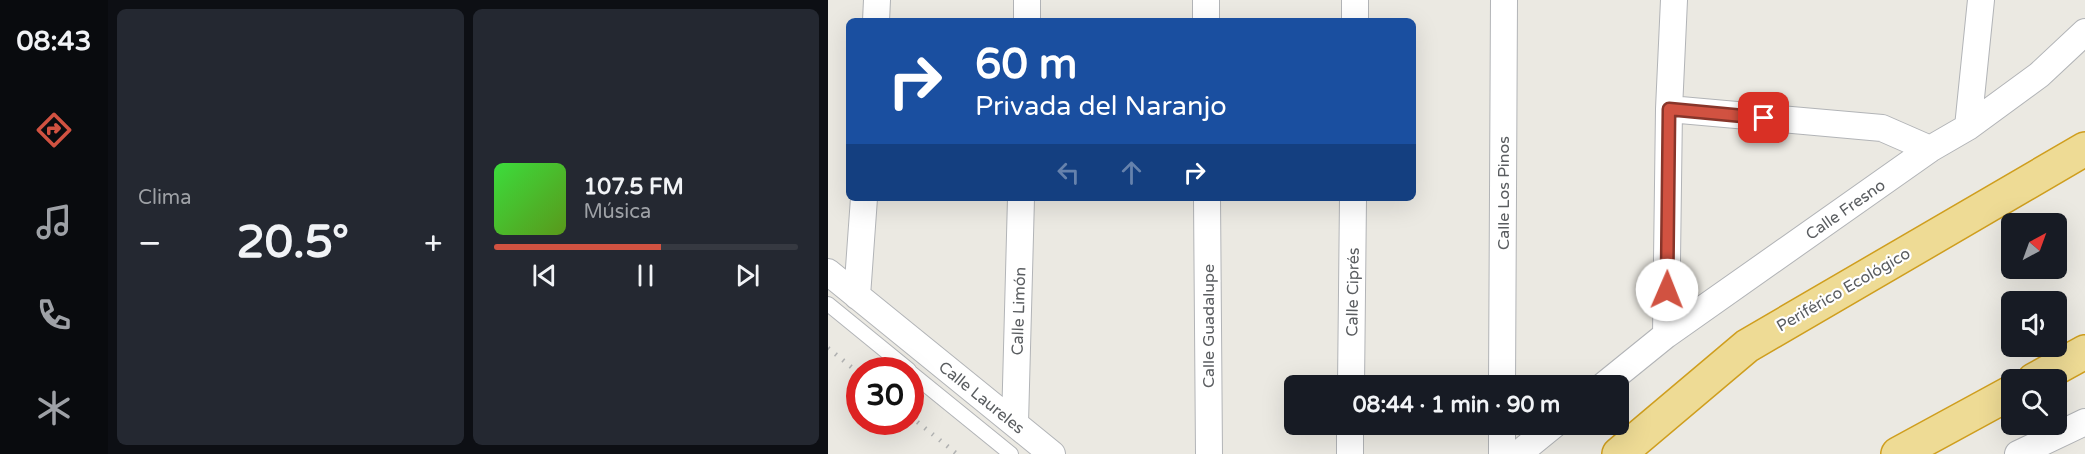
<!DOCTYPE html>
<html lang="es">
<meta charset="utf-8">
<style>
body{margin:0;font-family:"Varela Round",sans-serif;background:#242831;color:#f1f3f6;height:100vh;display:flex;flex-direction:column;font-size:22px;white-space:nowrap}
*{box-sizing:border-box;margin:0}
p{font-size:20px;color:#9ea1a6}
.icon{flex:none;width:33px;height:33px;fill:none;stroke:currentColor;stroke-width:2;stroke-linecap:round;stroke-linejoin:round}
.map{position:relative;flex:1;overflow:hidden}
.panel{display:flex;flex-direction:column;gap:9px;padding:9px;background:#0d0f14;width:720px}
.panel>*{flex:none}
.top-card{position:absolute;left:18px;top:18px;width:570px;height:183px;border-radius:9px;box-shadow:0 6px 24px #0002;background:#1a4fa0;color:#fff;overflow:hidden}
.needle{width:39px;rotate:41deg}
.fabs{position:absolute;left:1173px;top:213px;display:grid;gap:12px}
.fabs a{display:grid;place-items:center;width:66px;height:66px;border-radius:9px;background:#171b24;box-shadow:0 6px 24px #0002;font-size:30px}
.speed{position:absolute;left:18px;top:357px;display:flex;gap:12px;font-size:30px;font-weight:700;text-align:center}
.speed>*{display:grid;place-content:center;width:78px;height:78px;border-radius:50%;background:#171b24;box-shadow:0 6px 24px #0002;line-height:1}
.speed .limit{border:9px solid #d22;background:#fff;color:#111}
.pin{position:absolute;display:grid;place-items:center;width:51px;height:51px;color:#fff;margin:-26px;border-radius:12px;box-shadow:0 3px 9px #0006}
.me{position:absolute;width:66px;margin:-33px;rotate:1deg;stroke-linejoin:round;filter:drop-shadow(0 0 4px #0008)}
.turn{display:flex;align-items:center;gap:21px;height:126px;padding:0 30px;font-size:27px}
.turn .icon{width:78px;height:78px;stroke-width:2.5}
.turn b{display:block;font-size:42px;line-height:51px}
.lanes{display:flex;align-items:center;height:57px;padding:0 30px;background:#0003;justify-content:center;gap:30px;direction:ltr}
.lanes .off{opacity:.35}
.big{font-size:45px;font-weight:800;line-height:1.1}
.panel .tile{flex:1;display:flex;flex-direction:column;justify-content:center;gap:9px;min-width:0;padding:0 21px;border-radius:9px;background:#242831}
.song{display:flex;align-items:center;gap:18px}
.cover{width:72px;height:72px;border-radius:9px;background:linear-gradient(135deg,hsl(120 70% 55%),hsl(90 70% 35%))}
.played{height:6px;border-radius:3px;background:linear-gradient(90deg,#d15241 55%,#363941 55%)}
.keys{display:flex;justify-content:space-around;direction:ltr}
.heat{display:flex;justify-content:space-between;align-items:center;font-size:33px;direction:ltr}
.panel .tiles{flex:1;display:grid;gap:9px;grid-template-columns:repeat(2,1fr)}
.trip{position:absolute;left:456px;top:375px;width:345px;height:60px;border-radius:9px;background:#171b24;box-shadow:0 6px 24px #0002;font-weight:800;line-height:60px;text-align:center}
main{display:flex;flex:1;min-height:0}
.menu{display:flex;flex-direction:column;width:108px;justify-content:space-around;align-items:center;background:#090b0e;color:#9ea1a6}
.menu .icon{width:42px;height:42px}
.menu .on{color:#d15241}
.menu b{font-size:27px;color:#f1f3f6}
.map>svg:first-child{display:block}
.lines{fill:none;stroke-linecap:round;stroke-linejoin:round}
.lane-casing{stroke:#b2b4b7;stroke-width:16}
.street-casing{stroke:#b2b4b7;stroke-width:28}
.highway-casing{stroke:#cf9e1e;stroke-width:36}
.lane{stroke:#fff;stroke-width:14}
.street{stroke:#fff;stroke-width:26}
.highway{stroke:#eedb95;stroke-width:33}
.rail{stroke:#b0b1b1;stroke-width:4.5;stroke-dasharray:1.5 8;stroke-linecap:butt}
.route-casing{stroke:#88352a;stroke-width:15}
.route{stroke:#d15241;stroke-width:10}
.labels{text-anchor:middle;stroke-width:4.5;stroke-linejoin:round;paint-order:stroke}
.street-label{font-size:16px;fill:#5a5d60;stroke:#fff}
</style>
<main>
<nav class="menu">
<b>08:43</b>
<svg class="icon on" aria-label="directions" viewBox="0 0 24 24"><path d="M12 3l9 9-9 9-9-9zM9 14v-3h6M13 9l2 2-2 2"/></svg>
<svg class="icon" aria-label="music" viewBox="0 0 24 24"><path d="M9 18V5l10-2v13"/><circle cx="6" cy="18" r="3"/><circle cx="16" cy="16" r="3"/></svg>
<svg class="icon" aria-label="phone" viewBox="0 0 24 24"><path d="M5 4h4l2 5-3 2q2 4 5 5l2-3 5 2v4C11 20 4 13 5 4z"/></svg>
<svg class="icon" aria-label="climate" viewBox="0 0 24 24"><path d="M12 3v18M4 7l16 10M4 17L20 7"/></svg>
</nav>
<section class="panel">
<div class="tiles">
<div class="tile"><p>Clima</p>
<div class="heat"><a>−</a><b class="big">20.5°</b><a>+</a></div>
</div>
<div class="tile">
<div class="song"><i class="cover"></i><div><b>107.5 FM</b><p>Música</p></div></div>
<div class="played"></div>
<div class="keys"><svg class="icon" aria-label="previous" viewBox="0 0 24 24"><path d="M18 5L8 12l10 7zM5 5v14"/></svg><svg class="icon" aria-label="pause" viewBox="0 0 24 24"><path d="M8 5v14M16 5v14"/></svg><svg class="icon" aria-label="next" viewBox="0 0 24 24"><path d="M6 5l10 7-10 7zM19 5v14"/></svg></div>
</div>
</div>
</section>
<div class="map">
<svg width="1257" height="454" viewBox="0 0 1257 454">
<rect width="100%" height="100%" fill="#ebe9e2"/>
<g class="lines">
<defs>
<path id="lane" d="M0 304 81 370
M82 372 183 454"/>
<path id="street" d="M378 0V21
M48 21 49 0
M199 21V0
M527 21V0
M841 109 1054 128 1102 149
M1140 127 1153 0
M379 198 381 454
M0 272 224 454
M29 296 36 198
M838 335 841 109 846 0
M523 386 525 198
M674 386 676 0
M775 386 838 335 1102 149 1140 127 1211 75 1257 32
M187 423 193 198
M522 454V424
M674 454V424
M690 454 727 424
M1190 454 1257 422"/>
<path id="highway" d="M1206 380 1257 352
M791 454 919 346 1257 149
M1070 454 1184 392"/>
</defs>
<use href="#lane" class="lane-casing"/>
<use href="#street" class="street-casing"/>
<use href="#highway" class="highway-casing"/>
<use href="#lane" class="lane"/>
<use href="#street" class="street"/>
<use href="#highway" class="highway"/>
<path class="rail" d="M0 348 32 374
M82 416 129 454"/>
</g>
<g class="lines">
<defs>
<path id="route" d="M839 290 841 109 936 118"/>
</defs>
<use href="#route" class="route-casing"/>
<use href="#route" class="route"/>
</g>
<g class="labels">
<g class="street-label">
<text transform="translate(675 193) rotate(-90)" y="6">Calle Los Pinos</text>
<text transform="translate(1017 209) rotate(-35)" y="6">Calle Fresno</text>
<text transform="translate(1015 289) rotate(-30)" y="6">Periférico Ecológico</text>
<text transform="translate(524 292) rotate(-89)" y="6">Calle Ciprés</text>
<text transform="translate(190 311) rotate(-88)" y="6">Calle Limón</text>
<text transform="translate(380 326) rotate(-90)" y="6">Calle Guadalupe</text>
<text transform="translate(154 397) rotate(39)" y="6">Calle Laureles</text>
</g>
</g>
</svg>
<div class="fabs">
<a><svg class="needle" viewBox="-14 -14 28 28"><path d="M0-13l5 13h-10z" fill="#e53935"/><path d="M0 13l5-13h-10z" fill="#9ea1a6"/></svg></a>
<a><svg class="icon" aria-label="sound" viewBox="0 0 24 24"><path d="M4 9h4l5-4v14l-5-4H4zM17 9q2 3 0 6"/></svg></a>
<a><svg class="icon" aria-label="search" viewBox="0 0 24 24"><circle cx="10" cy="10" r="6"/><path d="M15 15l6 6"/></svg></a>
</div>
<div class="speed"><div class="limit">30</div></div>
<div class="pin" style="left:936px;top:118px;background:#d93025"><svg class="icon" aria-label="arrive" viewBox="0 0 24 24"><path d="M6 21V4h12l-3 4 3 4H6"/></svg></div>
<svg class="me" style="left:839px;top:290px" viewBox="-20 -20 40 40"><circle r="19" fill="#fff"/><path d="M0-13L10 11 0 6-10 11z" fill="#d15241"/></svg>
<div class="trip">08:44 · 1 min · 90 m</div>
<div class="top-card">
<div class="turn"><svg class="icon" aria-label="right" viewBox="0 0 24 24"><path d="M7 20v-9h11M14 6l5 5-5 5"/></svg><div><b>60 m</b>Privada del Naranjo</div></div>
<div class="lanes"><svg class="icon off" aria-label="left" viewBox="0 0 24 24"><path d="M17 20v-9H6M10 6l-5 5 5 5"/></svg><svg class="icon off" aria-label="ahead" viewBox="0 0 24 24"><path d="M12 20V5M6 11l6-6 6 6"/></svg><svg class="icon" aria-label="right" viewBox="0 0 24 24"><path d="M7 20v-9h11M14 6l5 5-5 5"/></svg></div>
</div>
</div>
</main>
